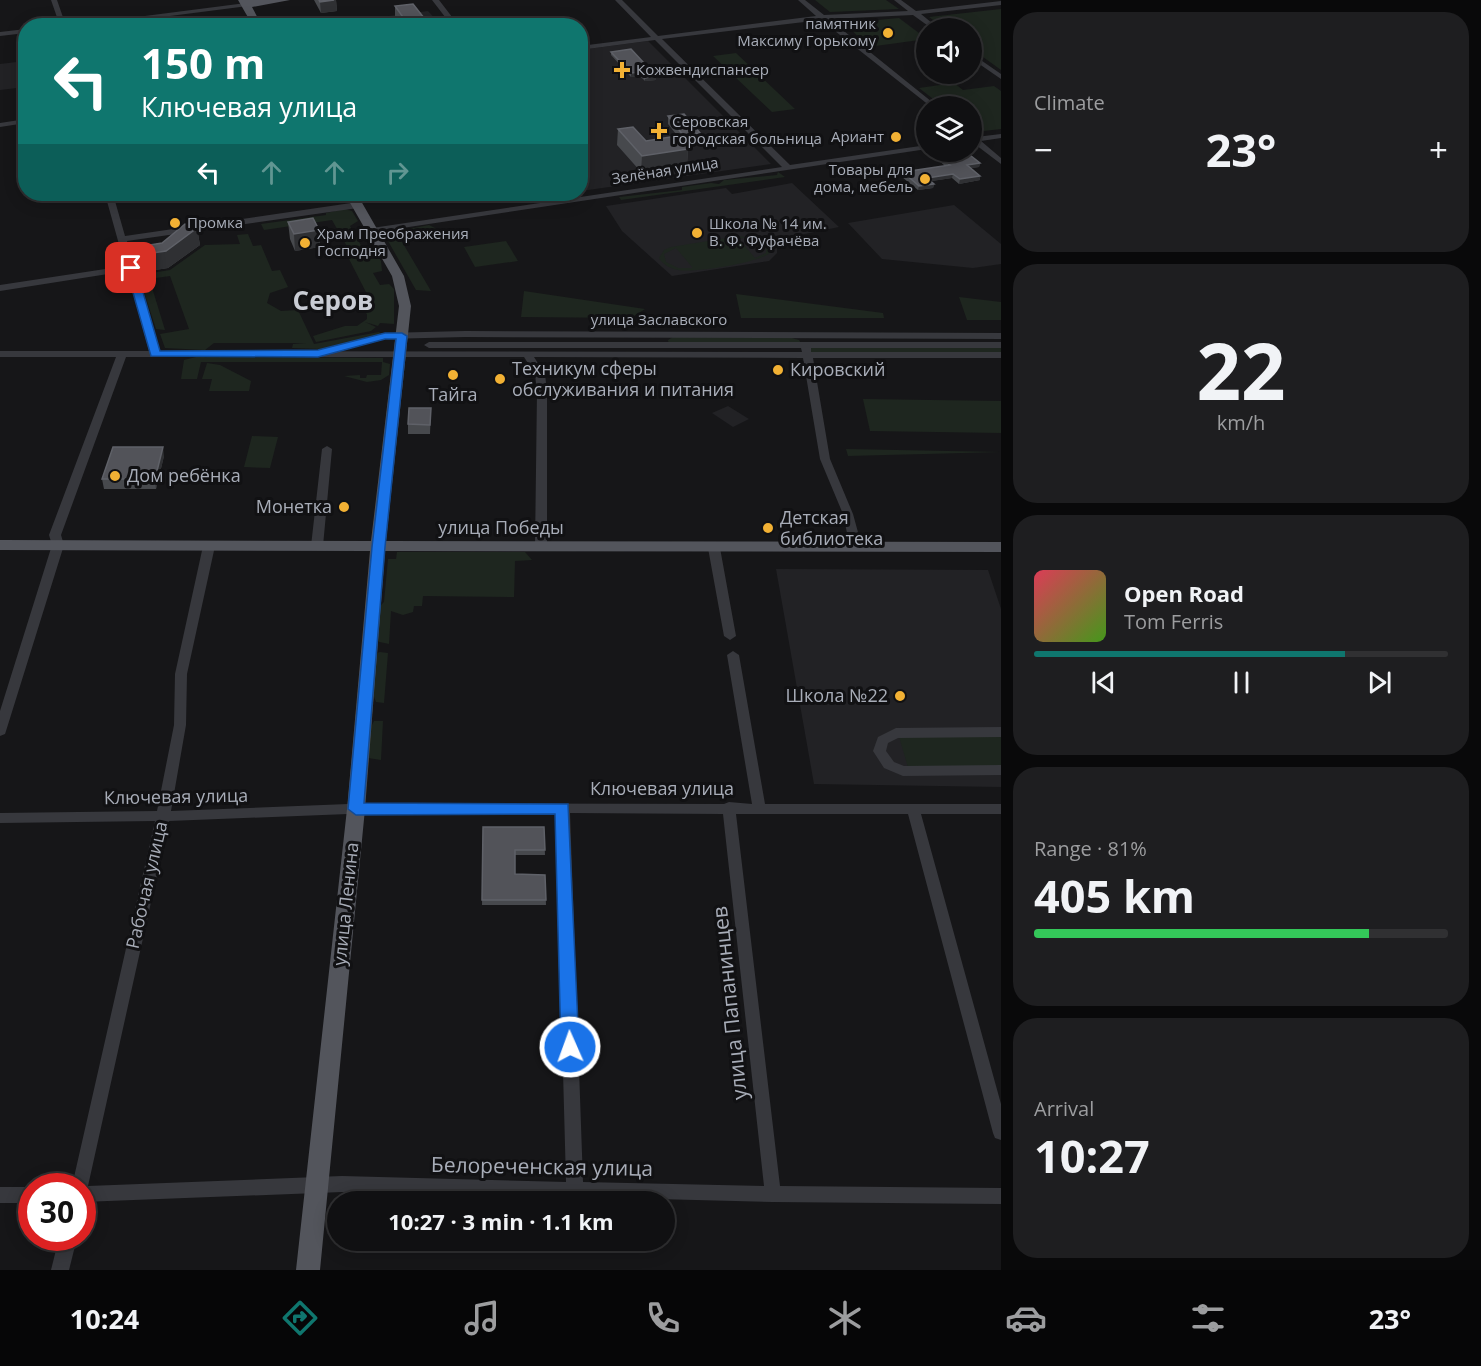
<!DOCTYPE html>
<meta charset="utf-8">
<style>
body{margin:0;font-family:"Open Sans",sans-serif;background:#1e1e20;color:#f1f3f6;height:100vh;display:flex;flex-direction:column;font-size:22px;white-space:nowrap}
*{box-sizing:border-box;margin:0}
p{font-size:20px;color:#9c9d9f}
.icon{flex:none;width:33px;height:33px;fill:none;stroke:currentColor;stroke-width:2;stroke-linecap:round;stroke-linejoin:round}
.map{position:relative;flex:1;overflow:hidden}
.drawer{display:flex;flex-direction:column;gap:12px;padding:12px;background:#09090a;width:480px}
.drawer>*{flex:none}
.top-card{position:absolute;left:18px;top:18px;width:570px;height:183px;border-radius:24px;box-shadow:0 3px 15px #0003,0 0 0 2px #303032;background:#0f766e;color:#fff;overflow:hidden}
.fabs{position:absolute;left:916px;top:18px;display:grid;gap:12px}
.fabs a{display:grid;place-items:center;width:66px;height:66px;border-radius:50%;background:#101012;box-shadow:0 3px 15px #0003,0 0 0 2px #303032;font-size:30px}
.speed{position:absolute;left:18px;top:1173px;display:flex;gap:12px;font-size:30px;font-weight:700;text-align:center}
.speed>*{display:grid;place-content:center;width:78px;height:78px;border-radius:50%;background:#101012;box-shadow:0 3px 15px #0003,0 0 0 2px #303032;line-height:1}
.speed .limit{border:9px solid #d22;background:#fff;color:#111}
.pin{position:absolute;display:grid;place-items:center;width:51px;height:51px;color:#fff;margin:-26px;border-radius:12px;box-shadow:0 3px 9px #0006}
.me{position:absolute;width:66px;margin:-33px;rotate:358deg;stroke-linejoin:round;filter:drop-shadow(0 0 4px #0008)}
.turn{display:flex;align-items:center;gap:21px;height:126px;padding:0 24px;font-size:27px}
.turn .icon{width:78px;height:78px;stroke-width:2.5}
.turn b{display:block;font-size:42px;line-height:51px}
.lanes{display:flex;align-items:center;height:57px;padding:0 24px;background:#0003;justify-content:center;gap:30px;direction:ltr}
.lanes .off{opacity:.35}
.big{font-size:45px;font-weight:700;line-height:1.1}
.drawer .widget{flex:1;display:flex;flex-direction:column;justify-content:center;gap:9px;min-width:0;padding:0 21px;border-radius:24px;background:#1e1e20}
.drawer .dial{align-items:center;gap:0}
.dial b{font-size:78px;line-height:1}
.song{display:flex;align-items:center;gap:18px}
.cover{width:72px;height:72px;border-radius:9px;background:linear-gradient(135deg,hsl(350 70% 55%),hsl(100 70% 35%))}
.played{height:6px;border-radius:3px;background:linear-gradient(90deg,#0f766e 75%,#303032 75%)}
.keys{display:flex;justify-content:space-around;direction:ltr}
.heat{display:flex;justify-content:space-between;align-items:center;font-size:33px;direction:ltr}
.charge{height:9px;border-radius:4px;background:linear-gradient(90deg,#34c759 81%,#303032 0)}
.trip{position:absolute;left:327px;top:1191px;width:348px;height:60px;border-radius:30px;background:#101012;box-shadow:0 3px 15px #0003,0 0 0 2px #303032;font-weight:700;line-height:60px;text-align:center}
.menu{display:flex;height:96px;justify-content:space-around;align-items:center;background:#060607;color:#9c9d9f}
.menu .icon{width:42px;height:42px}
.menu .current{color:#0f766e}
.menu b{font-size:27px;color:#f1f3f6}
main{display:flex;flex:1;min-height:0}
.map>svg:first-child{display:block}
.built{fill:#222225}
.green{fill:#1e261f;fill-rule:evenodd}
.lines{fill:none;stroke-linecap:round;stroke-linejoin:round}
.minor{fill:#37383d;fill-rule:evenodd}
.major{fill:#53555c;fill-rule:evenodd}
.wall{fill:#47494d}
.shaded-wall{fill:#2f3033}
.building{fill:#525359;stroke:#5f6168;stroke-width:1.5}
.route{fill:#1a73e8;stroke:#114b97;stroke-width:1.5}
.poi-dot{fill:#f2b134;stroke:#111113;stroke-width:2}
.labels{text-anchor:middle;stroke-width:6;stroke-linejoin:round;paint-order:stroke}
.far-poi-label{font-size:15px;fill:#a8adb8;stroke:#111113;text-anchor:start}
.far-street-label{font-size:15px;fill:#a8adb8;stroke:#111113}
.poi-label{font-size:18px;fill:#a8adb8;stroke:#111113;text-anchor:start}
.street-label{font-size:18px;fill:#a8adb8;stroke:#111113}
.near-street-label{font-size:21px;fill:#a8adb8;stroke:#111113}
.far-town-label{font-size:26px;font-weight:bold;fill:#c9ccd4;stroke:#111113}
</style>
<main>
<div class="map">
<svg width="1001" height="1270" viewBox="0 0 1001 1270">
<rect width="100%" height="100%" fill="#161618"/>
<path class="built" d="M428 11 441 25H369L365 19Z
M648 41 771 164 581 191 580 50Z
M25 61V87L0 90V64Z
M792 183 839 227 785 238 773 235 777 241V253L769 261 672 276 622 231 606 206 726 188 732 194Z
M954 205 1001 244V264L973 268 882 259 848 223Z
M728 406 749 419 733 427 712 413Z
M776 569 988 570 1001 609V787L814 784Z"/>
<path class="green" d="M815 0H886L899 9 830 12Z
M1001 9V70L972 49V28H944L929 17Z
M899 18 927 39 868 47 845 23Z
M736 53 795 109 772 112 713 56Z
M954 83 963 90 994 86 1001 91V129L975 132 972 130V106H942L919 88Z
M778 172 785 177 621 200 619 197 682 190V187L711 183 719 184 724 180 777 175Z
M345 209 352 211 358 221 350 226 363 249H374L381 261 382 271 373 273 380 285 389 284 394 289V324L380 323 378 326 365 322 376 327 371 331 316 342 313 336 345 326H357L367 319V314L363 311 368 296 349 259 353 257 332 220 264 230 261 224 326 215V213Z
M429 225 437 229 398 235 431 291 416 290 384 234Z
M248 234 253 246 261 245 272 271 280 270 288 287 270 293 267 303 281 311 298 310 314 344 379 332 381 334 322 349 292 348 293 344 306 343H214L205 350 165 348 160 334 189 329 170 276 149 279 138 275 170 270 205 245 240 244 237 235Z
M739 236 765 241 772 249 770 253C757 263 696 273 678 270 670 268 663 265 659 258L664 250 671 247ZM746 237 766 245V253L755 258 739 239ZM676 248 692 267V268H678L666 262 664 254Z
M506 241 518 261 475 267 464 247Z
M150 280V281L165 330 156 329 141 283Z
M524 291 645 309 631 318 521 317Z
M736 294 883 313 884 318H741Z
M959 297 1001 302V320H967Z
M673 337 792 338 799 340 802 345H669L668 340Z
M805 345H1001V355H807Z
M196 357 383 358V362L390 364 389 375 381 380 367 382 344 376 360 375V378H366L367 375H381L382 362H201L197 379H181L184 360Z
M207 363 220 365 251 381 249 391H209L212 379H202Z
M863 399 1001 401V433L870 431Z
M252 436 278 437 270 468 244 467Z
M846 449 1001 452 848 456Z
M397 552H525L532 560 515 561 514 597 423 596 422 606H414L413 612 403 615 391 611 389 644 375 641 378 608 384 602 388 559H396Z
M380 652 388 653 384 703 376 702 371 689 374 654Z
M374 721H383L381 760 368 758V733Z
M1001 732V770L909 771 898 733Z"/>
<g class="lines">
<path class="minor" d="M51 0H57L65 23 64 26H57L59 23Z
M432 0H439L459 26H452Z
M615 0H622L658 36 816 16 798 0H805L824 15 908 11 894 0H901L916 11 1001 1V5L921 14 938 28H931L913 15 829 19 937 106H930L821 20 662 39 790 165 927 145V149L369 233 368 231 372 228 782 167 655 40 580 50V46L651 37Z
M246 3 248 4V6L92 26H67Z
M26 29V33L0 36V32Z
M972 54 1001 74V79L972 59Z
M26 119V123L0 127V123Z
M1001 134V138L981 141 1001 158V164L972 142V136L976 137Z
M105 194H113L125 236 358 202 362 205 358 208 127 241 159 351 802 352 801 348H429L424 345 429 342H1001V348H811V352H1001V358H813L830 459 853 514 862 547 856 551 850 547 843 514 820 459 803 358 534 357 545 374 547 392V547L541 551 535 547 537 392 535 374 524 357H126L61 535 64 545 6 731 5 734 0 736V711L52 545 49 535 116 357H0V351H149L127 271 0 291V285L125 266Z
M465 331 1001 333V339L465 337 385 339 337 351 332 348 334 346 385 333Z
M327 446 332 449 323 546 317 550 311 546 322 449Z
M209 542 215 546 187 674 186 725 171 811 373 803 724 804 729 802 752 804 727 655 733 651 739 655 765 804H1001V814H921L1001 1104V1140L995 1138 993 1133 908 814H736L780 1186 1001 1188V1204L773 1202 579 1197 575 1199 571 1197 342 1192 82 1202V1186H72L155 821 0 823V813L157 811 174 725 175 674 203 546ZM373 813H556L566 1182 342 1176 88 1186 169 821ZM570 813 723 814 764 1186 583 1182Z
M714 544 720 548 736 636 730 640 724 636 708 548Z
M1001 727V737L898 738 888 743 886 751 894 762 904 766 1001 765V775L903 776 884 768 873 751 878 737 896 728Z
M0 1187H32V1203H0Z
M59 1238H77L69 1270H51Z"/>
<path class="major" d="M238 0H290L252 7 262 26H253Z
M345 194H357L404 276 411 306 386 541 1001 542V552L385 551 365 809 320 1270H296L347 809 370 551 0 550V540L371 541 399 306 392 276Z"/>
</g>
<path class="wall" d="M314 0H336L337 11 321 13Z
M395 6 424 18V26H401L395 17Z
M611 52 656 80 645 81 640 76 631 77 611 55Z
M668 116 699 141 683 143 668 124Z
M618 129 646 141 688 149 687 165 641 172 617 145Z
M936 154 980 163 979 167 971 168 980 176V180L959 184 952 178 931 181 934 184 933 188 918 190 902 177 903 172 945 166 936 158Z
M288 222 319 230 320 247 295 251 290 239Z
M197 228 200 245 168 268 149 271 146 263 143 246 162 243Z
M431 408 430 434H408V424Z
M164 456 156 489H104L102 479Z
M483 827H544L545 855H515V874L545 875 546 905H482Z"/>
<path class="shaded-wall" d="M336 0 337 11 321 13 320 2Z
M424 18V26H405V20Z
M640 72V76L631 77V73Z
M656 76V80L645 81V78Z
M700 133 699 141 683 143V135Z
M688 149 687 165 641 172 642 156Z
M980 163 979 167 966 169 967 165Z
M585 168V180L580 181V169Z
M953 174 952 178 926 182 927 178Z
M980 176V180L959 184 960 179Z
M934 184 933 188 918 190 919 186Z
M197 228 200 245 168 268 149 271 146 254Z
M319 230 320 247 295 251 294 234Z
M163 447 164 456 156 489 155 479Z"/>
<path class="building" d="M319 0H334L320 2Z
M413 4 424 18 405 20 395 6Z
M631 49 656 76 645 78 640 72 631 73 611 52Z
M684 114 700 133 683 135 668 116Z
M633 127 646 141 676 136 688 149 642 156 618 129Z
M951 152H966L980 163 967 165 980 176 960 179 953 174 927 178 934 184 919 186 903 172 950 165 936 154Z
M580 162 585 168 580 169Z
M313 218 319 230 294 234 288 222Z
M185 224 197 228 166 251 146 254 143 246 162 243Z
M409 408H431L430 425 408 424Z
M113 447H163L155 479H102Z
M483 827H544L545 850H515V874L545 875 546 900H482Z"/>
<path class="route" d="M131 265 136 268 160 351 318 350 385 333H402L407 336 385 547 364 803 568 804 579 1047 576 1052 570 1055 564 1052 561 1047 555 814 356 815 348 809 372 547 396 339H385L318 357 151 356 126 268Z"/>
<g class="poi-dot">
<circle cx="888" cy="33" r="6"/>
<path d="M619 61h6v6h6v6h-6v6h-6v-6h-6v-6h6z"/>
<path d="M656 122h6v6h6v6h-6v6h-6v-6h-6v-6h6z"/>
<circle cx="896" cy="137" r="6"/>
<circle cx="925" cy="179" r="6"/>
<circle cx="175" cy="223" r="6"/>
<circle cx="697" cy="233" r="6"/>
<circle cx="305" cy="243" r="6"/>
<circle cx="778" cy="370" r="6"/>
<circle cx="453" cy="375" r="6"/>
<circle cx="500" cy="379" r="6"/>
<circle cx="115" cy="476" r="6"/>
<circle cx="344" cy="507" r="6"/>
<circle cx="768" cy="528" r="6"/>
<circle cx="900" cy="696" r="6"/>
</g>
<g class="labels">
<g class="far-poi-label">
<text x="876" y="29" text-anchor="end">памятник<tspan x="876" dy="17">Максиму Горькому</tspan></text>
<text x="636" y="75">Кожвендиспансер</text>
<text x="672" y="127">Серовская<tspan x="672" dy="17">городская больница</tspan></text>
<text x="884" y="142" text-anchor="end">Ариант</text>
<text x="913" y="175" text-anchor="end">Товары для<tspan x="913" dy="17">дома, мебель</tspan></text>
<text x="187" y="228">Промка</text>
<text x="709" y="229">Школа № 14 им.<tspan x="709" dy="17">В. Ф. Фуфачёва</tspan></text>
<text x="317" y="239">Храм Преображения<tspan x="317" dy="17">Господня</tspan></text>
</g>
<g class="far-street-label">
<text transform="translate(665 171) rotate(-9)" y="5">Зелёная улица</text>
<text x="659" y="325">улица Заславского</text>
</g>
<g class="poi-label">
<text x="512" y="375">Техникум сферы<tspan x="512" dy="21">обслуживания и питания</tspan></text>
<text x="790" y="376">Кировский</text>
<text x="453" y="401" text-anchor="middle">Тайга</text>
<text x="127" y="482">Дом ребёнка</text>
<text x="332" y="513" text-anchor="end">Монетка</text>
<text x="780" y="524">Детская<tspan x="780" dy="21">библиотека</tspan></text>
<text x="888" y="702" text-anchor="end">Школа №22</text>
</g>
<g class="street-label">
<text x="501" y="534">улица Победы</text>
<text x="662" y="795">Ключевая улица</text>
<text transform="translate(176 797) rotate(-1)" y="6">Ключевая улица</text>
<text transform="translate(147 885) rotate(-77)" y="6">Рабочая улица</text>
<text transform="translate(346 904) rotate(-84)" y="6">улица Ленина</text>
</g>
<g class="near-street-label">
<text transform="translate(730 1003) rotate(-96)" y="7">улица Папанинцев</text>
<text transform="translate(542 1167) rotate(1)" y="7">Белореченская улица</text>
</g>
<g class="far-town-label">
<text x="333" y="310">Серов</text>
</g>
</g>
</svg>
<div class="fabs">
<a><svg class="icon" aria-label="sound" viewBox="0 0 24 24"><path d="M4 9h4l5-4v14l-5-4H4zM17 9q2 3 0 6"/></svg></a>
<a><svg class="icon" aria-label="layers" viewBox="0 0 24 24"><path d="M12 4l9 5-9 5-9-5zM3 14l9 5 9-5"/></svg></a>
</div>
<div class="speed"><div class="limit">30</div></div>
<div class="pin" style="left:131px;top:268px;background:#d93025"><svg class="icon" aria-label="arrive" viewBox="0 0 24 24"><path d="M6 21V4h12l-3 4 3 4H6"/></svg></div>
<svg class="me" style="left:570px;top:1047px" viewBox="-20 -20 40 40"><circle r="17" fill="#1a73e8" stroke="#fff" stroke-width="3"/><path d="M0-11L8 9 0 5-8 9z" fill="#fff"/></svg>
<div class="trip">10:27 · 3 min · 1.1 km</div>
<div class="top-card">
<div class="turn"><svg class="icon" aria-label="left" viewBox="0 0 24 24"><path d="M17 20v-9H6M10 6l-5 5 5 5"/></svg><div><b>150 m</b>Ключевая улица</div></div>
<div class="lanes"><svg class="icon" aria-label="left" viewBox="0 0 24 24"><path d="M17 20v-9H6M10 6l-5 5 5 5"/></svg><svg class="icon off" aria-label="ahead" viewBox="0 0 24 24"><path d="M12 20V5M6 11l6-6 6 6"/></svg><svg class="icon off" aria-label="ahead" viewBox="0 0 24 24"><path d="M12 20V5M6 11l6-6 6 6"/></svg><svg class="icon off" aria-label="right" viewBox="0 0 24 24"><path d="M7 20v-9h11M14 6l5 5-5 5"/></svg></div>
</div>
</div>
<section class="drawer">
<div class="widget"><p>Climate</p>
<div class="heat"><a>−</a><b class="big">23°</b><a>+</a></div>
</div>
<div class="widget dial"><b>22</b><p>km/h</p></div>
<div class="widget">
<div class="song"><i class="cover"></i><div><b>Open Road</b><p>Tom Ferris</p></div></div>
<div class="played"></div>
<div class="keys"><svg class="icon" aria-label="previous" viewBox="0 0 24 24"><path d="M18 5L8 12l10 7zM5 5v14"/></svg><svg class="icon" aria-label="pause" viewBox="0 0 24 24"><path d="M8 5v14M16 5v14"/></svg><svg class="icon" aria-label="next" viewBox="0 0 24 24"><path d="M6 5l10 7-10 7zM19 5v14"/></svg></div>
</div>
<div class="widget"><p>Range · 81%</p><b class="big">405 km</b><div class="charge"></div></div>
<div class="widget"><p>Arrival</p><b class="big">10:27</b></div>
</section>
</main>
<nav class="menu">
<b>10:24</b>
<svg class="icon current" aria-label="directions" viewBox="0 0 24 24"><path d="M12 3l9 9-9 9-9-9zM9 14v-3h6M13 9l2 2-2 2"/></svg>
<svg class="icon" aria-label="music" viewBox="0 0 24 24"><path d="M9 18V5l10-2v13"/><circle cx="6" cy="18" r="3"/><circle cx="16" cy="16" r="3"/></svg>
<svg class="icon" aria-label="phone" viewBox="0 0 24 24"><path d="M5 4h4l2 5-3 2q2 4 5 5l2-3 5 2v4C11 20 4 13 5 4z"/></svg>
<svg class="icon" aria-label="climate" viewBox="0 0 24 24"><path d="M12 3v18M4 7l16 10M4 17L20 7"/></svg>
<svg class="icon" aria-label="car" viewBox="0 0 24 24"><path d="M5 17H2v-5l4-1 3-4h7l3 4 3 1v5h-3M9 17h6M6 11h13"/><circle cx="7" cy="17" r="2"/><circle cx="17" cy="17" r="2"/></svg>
<svg class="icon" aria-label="filters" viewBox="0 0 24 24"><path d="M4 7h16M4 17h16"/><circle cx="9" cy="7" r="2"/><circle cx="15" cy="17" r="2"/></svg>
<b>23°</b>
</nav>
